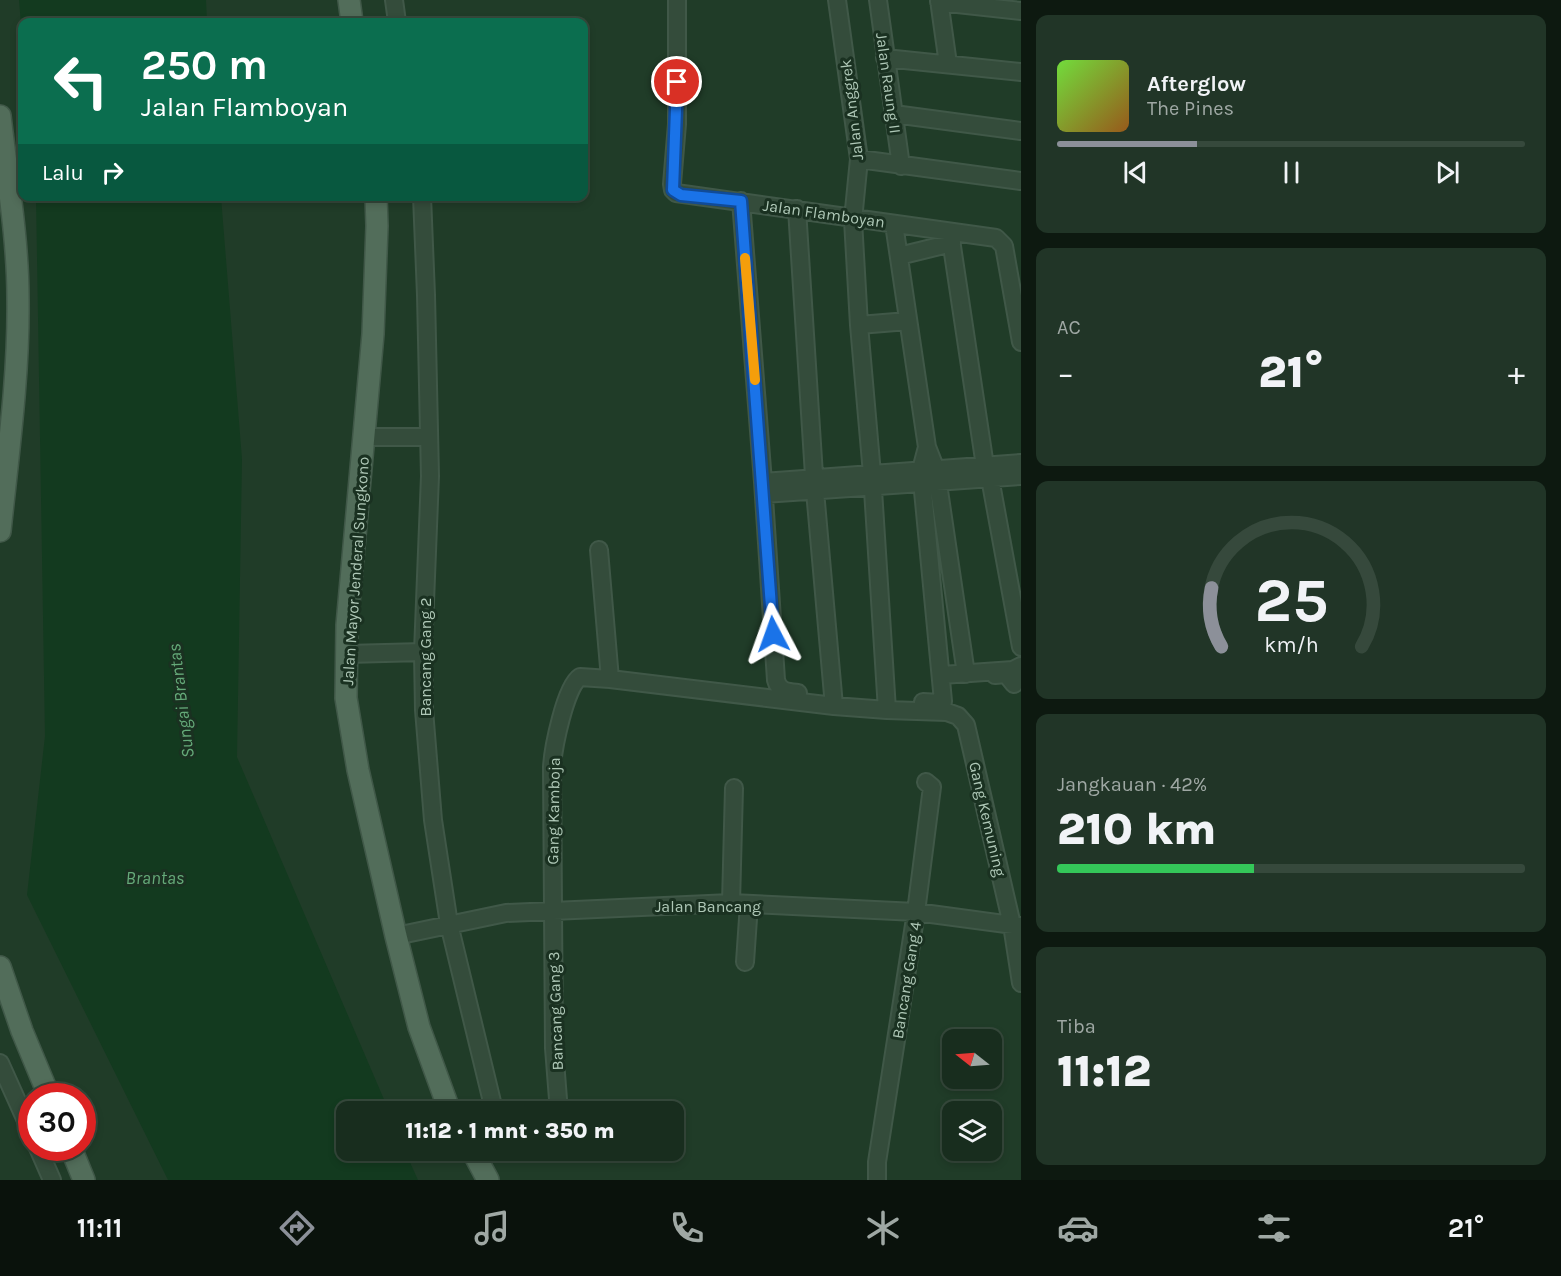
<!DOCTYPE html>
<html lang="id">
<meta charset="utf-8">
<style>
body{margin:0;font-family:Karla,sans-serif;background:#213527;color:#f1f3f6;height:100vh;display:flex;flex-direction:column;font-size:22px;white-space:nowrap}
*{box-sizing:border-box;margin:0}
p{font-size:20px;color:#9fa8a4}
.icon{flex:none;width:33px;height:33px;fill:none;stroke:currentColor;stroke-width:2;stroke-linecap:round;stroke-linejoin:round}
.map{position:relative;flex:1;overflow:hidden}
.drawer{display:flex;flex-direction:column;gap:15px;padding:15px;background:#0d1910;width:540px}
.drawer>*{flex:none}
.top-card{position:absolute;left:18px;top:18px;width:570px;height:183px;border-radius:12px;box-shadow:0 3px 9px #0003,0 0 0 2px #36493c;background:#0b6e4f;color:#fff;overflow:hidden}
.needle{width:39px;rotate:287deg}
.buttons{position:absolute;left:942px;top:1029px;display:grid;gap:12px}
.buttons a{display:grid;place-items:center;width:60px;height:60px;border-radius:12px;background:#182d1e;box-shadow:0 3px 9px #0003,0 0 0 2px #36493c;font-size:30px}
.speed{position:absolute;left:18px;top:1083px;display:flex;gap:12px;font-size:30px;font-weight:700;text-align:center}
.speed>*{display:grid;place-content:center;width:78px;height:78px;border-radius:50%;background:#182d1e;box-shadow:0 3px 9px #0003,0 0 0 2px #36493c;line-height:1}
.speed .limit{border:9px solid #d22;background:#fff;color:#111}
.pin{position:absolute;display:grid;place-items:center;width:51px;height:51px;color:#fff;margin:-26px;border:3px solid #fff;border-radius:50%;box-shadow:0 2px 6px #0007}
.me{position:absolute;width:66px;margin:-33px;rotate:356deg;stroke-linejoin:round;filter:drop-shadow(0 0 4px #0008)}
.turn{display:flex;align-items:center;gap:21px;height:126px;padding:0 24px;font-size:27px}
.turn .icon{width:78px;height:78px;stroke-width:2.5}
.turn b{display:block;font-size:42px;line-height:51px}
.then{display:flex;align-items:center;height:57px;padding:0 24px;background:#0003;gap:12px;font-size:22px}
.big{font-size:45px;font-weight:800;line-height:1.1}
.drawer .widget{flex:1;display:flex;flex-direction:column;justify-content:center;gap:9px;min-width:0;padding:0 21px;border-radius:12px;background:#213527}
.drawer .dial{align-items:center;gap:0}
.dial svg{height:156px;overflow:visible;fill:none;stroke:#36493c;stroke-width:7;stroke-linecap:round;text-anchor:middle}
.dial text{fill:#f1f3f6;stroke:none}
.song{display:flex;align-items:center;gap:18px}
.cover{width:72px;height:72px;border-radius:9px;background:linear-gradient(135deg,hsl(100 70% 55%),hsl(30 70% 35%))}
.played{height:6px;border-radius:3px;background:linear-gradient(90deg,#8c9099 30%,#36493c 30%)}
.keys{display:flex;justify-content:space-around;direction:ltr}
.heat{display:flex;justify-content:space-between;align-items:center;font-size:33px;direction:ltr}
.charge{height:9px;border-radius:4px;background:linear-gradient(90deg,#34c759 42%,#36493c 0)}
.trip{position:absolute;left:336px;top:1101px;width:348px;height:60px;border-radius:12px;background:#182d1e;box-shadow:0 3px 9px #0003,0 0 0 2px #36493c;font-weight:800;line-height:60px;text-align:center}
.tabs{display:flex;height:96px;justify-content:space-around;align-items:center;background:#0a120c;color:#9fa8a4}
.tabs .icon{width:42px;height:42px}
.tabs .active{color:#8c9099}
.tabs b{font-size:27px;color:#f1f3f6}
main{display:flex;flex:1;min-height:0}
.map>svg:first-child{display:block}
.water{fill:#133a1f}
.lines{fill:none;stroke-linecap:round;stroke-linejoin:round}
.minor-casing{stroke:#405848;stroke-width:20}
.major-casing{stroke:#405848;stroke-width:24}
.minor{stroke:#344c3b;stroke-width:16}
.major{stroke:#526d5a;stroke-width:21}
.route-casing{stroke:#114b97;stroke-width:15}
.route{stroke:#1a73e8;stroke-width:10}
.slow{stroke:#f59e0b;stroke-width:10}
.labels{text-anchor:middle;stroke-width:6;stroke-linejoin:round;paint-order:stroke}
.street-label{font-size:16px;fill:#afc8b7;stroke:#1a3121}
.water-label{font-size:18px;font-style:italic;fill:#65aa79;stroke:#1a3121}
</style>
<main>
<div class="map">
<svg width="1021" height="1180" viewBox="0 0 1021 1180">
<rect width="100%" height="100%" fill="#203c28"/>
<path class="water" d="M19 0H206L207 22H22V36Z
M36 197H221L242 459 237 757 389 1111 346 1112V1150L405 1151 418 1180H168L27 895 45 736Z"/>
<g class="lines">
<defs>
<path id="minor" d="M394 0 397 22
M677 0V124L672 184 673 190 676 193 996 238 1004 246 1021 342
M837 0 859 159 853 220 859 325 872 474 887 710
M878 0 901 166
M939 0 948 64
M939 2 1021 11
M885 58 1021 72
M894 114 1021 131
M859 159 1021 181
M422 196 426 295 430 476 423 652 424 710 433 820 449 924 494 1110
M741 201 763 482 776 680C779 692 788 692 798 693
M797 209 815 491 834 706
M894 224 927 447 936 470 966 674
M950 233 985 466
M899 256 952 243
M859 325 908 321
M364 437H428
M990 478 1021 647
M763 482 1021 463
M764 494 1021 476
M599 550 610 679
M347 654 423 652
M942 675 1013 670 1021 666
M995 675 1006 674 1014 684 1021 675
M923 702 940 703 943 701 921 470 927 447
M731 903 734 788
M396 936 506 913 731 903 916 912 1020 926
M745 962 749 904
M0 1063 32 1134
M559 1112 554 1048 552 767C553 749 565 687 580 677L610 679 834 706 887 710 947 712 958 716 966 725 1012 925 1021 983
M38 1148 52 1180
M877 1180V1162L916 912 932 787 926 782"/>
<path id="major" d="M349 0 352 22
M0 116C7 176 18 238 18 299 19 376 8 454 0 531
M376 196 377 226 373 334 347 625 346 698 358 770 396 936 419 1027 450 1112
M0 967 22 1031 49 1096
M71 1148 84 1180
M472 1150 488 1180"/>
</defs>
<use href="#minor" class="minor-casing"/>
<use href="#major" class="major-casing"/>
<use href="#minor" class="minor"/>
<use href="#major" class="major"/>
</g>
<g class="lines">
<defs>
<path id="route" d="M677 82 673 190 681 195 741 201 773 634"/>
</defs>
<use href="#route" class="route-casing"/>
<use href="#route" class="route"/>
<path class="slow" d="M745 258 755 380"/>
</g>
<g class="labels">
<g class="street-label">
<text transform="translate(889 83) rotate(82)" y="6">Jalan Raung II</text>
<text transform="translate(851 110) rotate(-97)" y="6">Jalan Anggrek</text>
<text transform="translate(824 213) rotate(8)" y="6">Jalan Flamboyan</text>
<text transform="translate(355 571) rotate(-86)" y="6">Jalan Mayor Jenderal Sungkono</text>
<text transform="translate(425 657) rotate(-90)" y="6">Bancang Gang 2</text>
<text transform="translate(553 811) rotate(-89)" y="6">Gang Kamboja</text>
<text transform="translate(988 819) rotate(77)" y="6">Gang Kemuning</text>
<text x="708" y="912">Jalan Bancang</text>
<text transform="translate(906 980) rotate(-81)" y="6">Bancang Gang 4</text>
<text transform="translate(555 1011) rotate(-92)" y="6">Bancang Gang 3</text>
</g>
<g class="water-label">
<text transform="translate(181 701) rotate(-97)" y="6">Sungai Brantas</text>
<text x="155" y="884">Brantas</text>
</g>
</g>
</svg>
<div class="buttons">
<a><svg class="needle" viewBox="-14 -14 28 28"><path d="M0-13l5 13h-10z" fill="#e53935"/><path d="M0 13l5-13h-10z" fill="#9fa8a4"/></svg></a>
<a><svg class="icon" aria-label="layers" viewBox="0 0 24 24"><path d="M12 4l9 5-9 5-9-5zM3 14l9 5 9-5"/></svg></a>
</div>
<div class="speed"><div class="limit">30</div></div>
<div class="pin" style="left:677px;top:82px;background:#d93025"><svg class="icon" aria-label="arrive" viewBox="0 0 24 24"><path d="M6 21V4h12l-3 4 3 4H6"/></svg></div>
<svg class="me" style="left:773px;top:634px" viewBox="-20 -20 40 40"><path d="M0-17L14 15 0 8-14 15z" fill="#1a73e8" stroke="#fff" stroke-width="4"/></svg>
<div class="trip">11:12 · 1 mnt · 350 m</div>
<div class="top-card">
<div class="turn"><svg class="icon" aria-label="left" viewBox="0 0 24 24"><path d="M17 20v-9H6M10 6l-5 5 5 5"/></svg><div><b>250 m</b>Jalan Flamboyan</div></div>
<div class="then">Lalu<svg class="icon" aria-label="right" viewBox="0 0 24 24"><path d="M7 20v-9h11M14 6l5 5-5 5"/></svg></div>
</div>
</div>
<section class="drawer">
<div class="widget">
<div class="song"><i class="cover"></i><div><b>Afterglow</b><p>The Pines</p></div></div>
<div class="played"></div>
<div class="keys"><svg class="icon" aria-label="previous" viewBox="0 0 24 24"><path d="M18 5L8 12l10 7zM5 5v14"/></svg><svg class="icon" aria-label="pause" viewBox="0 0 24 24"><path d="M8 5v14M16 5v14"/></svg><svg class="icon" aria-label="next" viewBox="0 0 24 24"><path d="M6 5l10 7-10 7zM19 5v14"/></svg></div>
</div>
<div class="widget"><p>AC</p>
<div class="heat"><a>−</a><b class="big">21°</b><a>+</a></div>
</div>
<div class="widget dial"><svg viewBox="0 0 100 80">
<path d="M14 69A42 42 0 1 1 86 69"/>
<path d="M14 69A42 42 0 0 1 9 39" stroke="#8c9099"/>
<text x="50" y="56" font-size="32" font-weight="700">25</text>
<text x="50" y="72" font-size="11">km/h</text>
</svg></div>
<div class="widget"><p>Jangkauan · 42%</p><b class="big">210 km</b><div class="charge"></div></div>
<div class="widget"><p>Tiba</p><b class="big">11:12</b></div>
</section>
</main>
<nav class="tabs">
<b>11:11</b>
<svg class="icon active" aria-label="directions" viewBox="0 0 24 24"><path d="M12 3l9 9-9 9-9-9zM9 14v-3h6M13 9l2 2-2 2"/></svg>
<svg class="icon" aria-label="music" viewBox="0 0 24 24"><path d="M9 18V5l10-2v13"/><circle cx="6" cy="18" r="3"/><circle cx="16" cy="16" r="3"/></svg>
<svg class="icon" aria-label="phone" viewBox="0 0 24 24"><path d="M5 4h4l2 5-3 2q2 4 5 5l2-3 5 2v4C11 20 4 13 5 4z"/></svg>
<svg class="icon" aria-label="climate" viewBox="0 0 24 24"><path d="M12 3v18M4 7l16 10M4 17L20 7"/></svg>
<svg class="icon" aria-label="car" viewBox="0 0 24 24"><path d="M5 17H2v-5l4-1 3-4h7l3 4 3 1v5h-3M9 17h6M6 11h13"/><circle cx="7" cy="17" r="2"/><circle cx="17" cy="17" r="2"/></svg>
<svg class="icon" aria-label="filters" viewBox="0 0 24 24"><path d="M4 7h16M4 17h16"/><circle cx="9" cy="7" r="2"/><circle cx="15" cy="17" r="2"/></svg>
<b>21°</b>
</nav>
